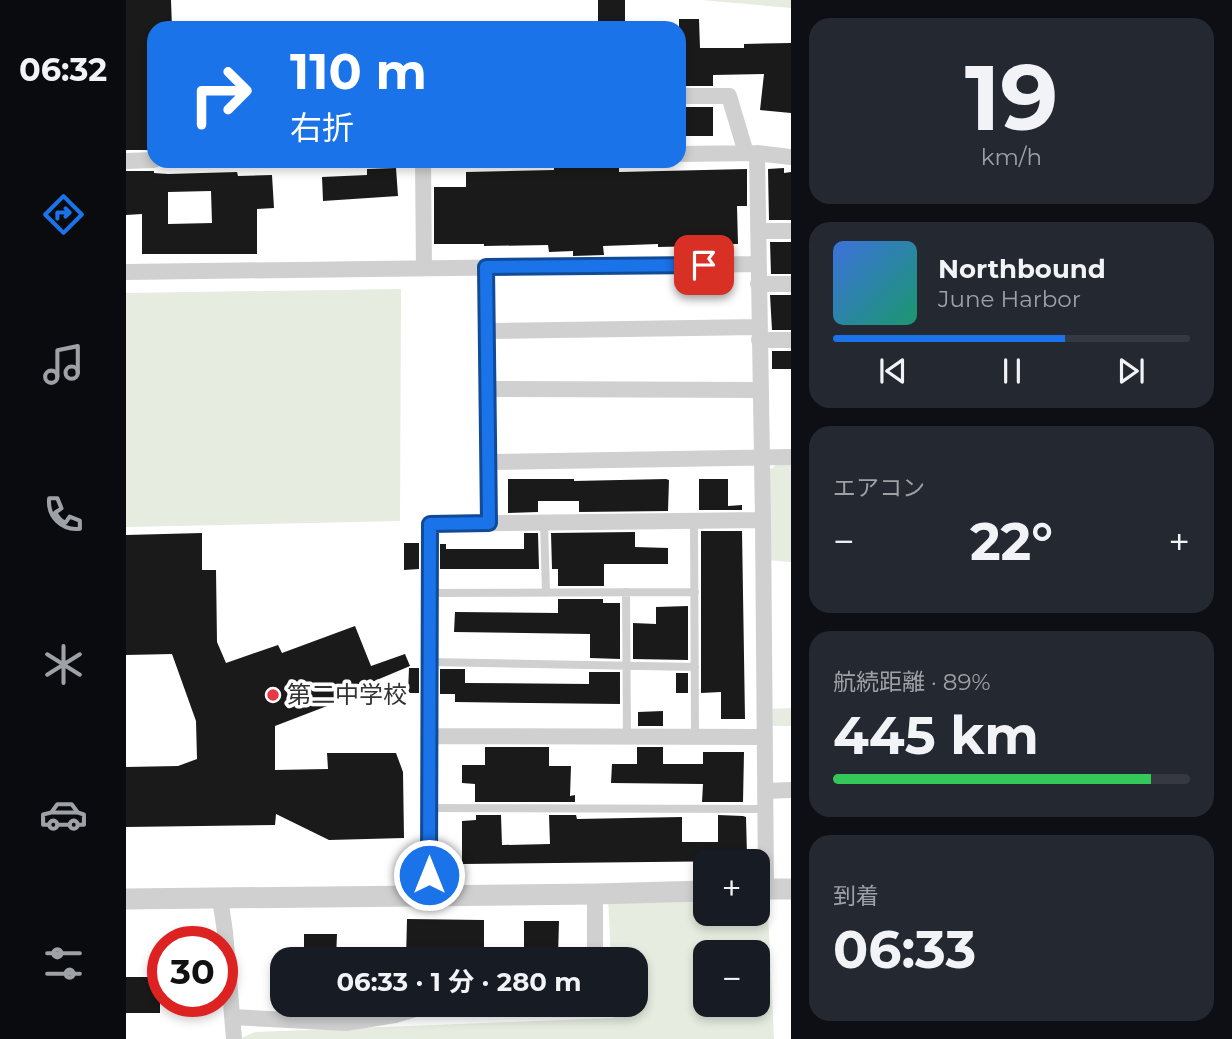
<!DOCTYPE html>
<html lang="ja">
<meta charset="utf-8">
<style>
body{margin:0;font-family:Montserrat,"Noto Sans JP",sans-serif;background:#242831;color:#f1f3f6;height:100vh;display:flex;flex-direction:column;font-size:26px;white-space:nowrap}
*{box-sizing:border-box;margin:0}
p{font-size:23px;color:#9ea1a6}
.icon{flex:none;width:38px;height:38px;fill:none;stroke:currentColor;stroke-width:2;stroke-linecap:round;stroke-linejoin:round}
.map{position:relative;flex:1;overflow:hidden}
.details{display:flex;flex-direction:column;gap:18px;padding:18px;background:#0d0f14;width:441px}
.details>*{flex:none}
.guide{position:absolute;left:21px;top:21px;width:539px;height:147px;border-radius:21px;box-shadow:0 4px 10px #0003;background:#1a73e8;color:#fff;overflow:hidden}
.tools{position:absolute;left:567px;top:849px;display:grid;gap:14px}
.tools a{display:grid;place-items:center;width:77px;height:77px;border-radius:14px;background:#171b24;box-shadow:0 4px 10px #0003;font-size:35px}
.speed{position:absolute;left:21px;top:926px;display:flex;gap:14px;font-size:35px;font-weight:700;text-align:center}
.speed>*{display:grid;place-content:center;width:91px;height:91px;border-radius:50%;background:#171b24;box-shadow:0 4px 10px #0003;line-height:1}
.speed .limit{border:10px solid #d22;background:#fff;color:#111}
.pin{position:absolute;display:grid;place-items:center;width:60px;height:60px;color:#fff;margin:-30px;border-radius:14px;box-shadow:0 4px 10px #0006}
.me{position:absolute;width:77px;margin:-38px;rotate:0deg;stroke-linejoin:round;filter:drop-shadow(0 0 5px #0008)}
.turn{display:flex;align-items:center;gap:24px;height:147px;padding:0 28px;font-size:32px}
.turn .icon{width:91px;height:91px;stroke-width:2.5}
.turn b{display:block;font-size:49px;line-height:60px}
.big{font-size:52px;font-weight:700;line-height:1.1}
.details .widget{flex:1;display:flex;flex-direction:column;justify-content:center;gap:10px;min-width:0;padding:0 24px;border-radius:21px;background:#242831}
.details .dial{align-items:center;gap:0}
.dial b{font-size:91px;line-height:1}
.song{display:flex;align-items:center;gap:21px}
.cover{width:84px;height:84px;border-radius:10px;background:linear-gradient(135deg,hsl(220 70% 55%),hsl(160 70% 35%))}
.played{height:7px;border-radius:4px;background:linear-gradient(90deg,#1a73e8 65%,#363941 65%)}
.keys{display:flex;justify-content:space-around;direction:ltr}
.heat{display:flex;justify-content:space-between;align-items:center;font-size:38px;direction:ltr}
.charge{height:10px;border-radius:5px;background:linear-gradient(90deg,#34c759 89%,#363941 0)}
.trip{position:absolute;left:144px;top:947px;width:378px;height:70px;border-radius:21px;background:#171b24;box-shadow:0 4px 10px #0003;font-weight:700;line-height:70px;text-align:center}
main{display:flex;flex:1;min-height:0}
.menu{display:flex;flex-direction:column;width:126px;justify-content:space-around;align-items:center;background:#090b0e;color:#9ea1a6}
.menu .icon{width:49px;height:49px}
.menu .current{color:#1a73e8}
.menu b{font-size:32px;color:#f1f3f6}
.map>svg:first-child{display:block}
.green{fill:#e6ecdf;fill-rule:evenodd}
.building{fill:#1a1a1a;fill-rule:evenodd}
.lines{fill:none;stroke-linecap:round;stroke-linejoin:round}
.service{stroke:#d0d0d0;stroke-width:8}
.minor{stroke:#d0d0d0;stroke-width:16}
.tertiary{stroke:#d0d0d0;stroke-width:21}
.route-casing{stroke:#114b97;stroke-width:18}
.route{stroke:#1a73e8;stroke-width:12}
.poi-dot{fill:#e63946;stroke:#fff;stroke-width:2.5}
.labels{text-anchor:middle;stroke-width:7;stroke-linejoin:round;paint-order:stroke}
.poi-label{font-size:24px;fill:#333;stroke:#fff;text-anchor:start}
</style>
<main>
<nav class="menu">
<b>06:32</b>
<svg class="icon current" aria-label="directions" viewBox="0 0 24 24"><path d="M12 3l9 9-9 9-9-9zM9 14v-3h6M13 9l2 2-2 2"/></svg>
<svg class="icon" aria-label="music" viewBox="0 0 24 24"><path d="M9 18V5l10-2v13"/><circle cx="6" cy="18" r="3"/><circle cx="16" cy="16" r="3"/></svg>
<svg class="icon" aria-label="phone" viewBox="0 0 24 24"><path d="M5 4h4l2 5-3 2q2 4 5 5l2-3 5 2v4C11 20 4 13 5 4z"/></svg>
<svg class="icon" aria-label="climate" viewBox="0 0 24 24"><path d="M12 3v18M4 7l16 10M4 17L20 7"/></svg>
<svg class="icon" aria-label="car" viewBox="0 0 24 24"><path d="M5 17H2v-5l4-1 3-4h7l3 4 3 1v5h-3M9 17h6M6 11h13"/><circle cx="7" cy="17" r="2"/><circle cx="17" cy="17" r="2"/></svg>
<svg class="icon" aria-label="filters" viewBox="0 0 24 24"><path d="M4 7h16M4 17h16"/><circle cx="9" cy="7" r="2"/><circle cx="15" cy="17" r="2"/></svg>
</nav>
<div class="map">
<svg width="665" height="1039" viewBox="0 0 665 1039">
<rect width="100%" height="100%" fill="#fff"/>
<path class="green" d="M575 0H665V8Z
M275 289 274 521 0 527V293Z
M656 461H665V562L640 560 642 471Z
M665 708V726H642L643 709Z
M632 892H641L648 1039H113L129 1032 488 1018V1005L509 1004V959H485L482 896 579 894V914H632ZM579 952H632V1004H579Z"/>
<path class="building" d="M0 0H45L46 28H28V150H0Z
M472 0H499V28H472Z
M553 19H573L574 48H618V44L665 43V113L634 110 638 74 587 75V86H553Z
M553 107H587V136H553Z
M270 168 272 196 197 201 196 177 241 175V169Z
M428 168H493V172L621 169V206H611L612 244H595V254H577V246L532 247V244L477 246 478 255 447 256V251L423 252 422 245 358 246V244H308V187H340V172L428 170Z
M658 168V173L665 172V220H643L642 169Z
M0 171H28V173L42 174 111 172 112 176 146 175 148 208 131 209V254H16V214L0 215ZM85 191 86 223 42 224V192Z
M644 242H665V274H645Z
M644 295H665V330H646Z
M646 351H665V369H646Z
M382 479H448V481L540 479 543 480 542 511 453 512V501H412V512L382 513Z
M573 479H602V506L616 505V510H573Z
M575 531H616L619 719H595V692L575 693Z
M509 532V547L542 548V564H478V586H432V569H426L425 533Z
M76 533V570H90L91 642 100 663 152 645 156 653 229 626 245 666 279 654 284 666 246 682 248 688 149 726V770L202 769 201 753H270L277 772 278 838 203 840 150 814 149 825 0 827V767L52 766 71 759 70 721 46 654 0 655V535Z
M398 533H412L413 569H314V544H320V549H398Z
M278 543H293V569L278 570Z
M432 599H477V603H494V659L464 658V634L328 632 329 612 432 613Z
M562 606V660L507 659V623L530 624V607Z
M283 668H293V693H282Z
M314 669H339V683L463 684V672H494V704L329 702V694H314Z
M550 673H562V693H550Z
M537 711V726H512V712Z
M359 747H423V766H445L444 796 449 795V802H349V784L336 783V765H359Z
M511 747H537V764H577V752H618L617 802H576L577 784 485 783 486 764H511Z
M350 815H375L376 845 424 844 423 815H450L451 819 556 817V842H592V815L617 816 620 817 621 856H619V861L336 864V821L350 820Z
M281 919 358 920V959H280Z
M398 921H433L432 957H398Z
M178 934H211L210 959H178Z
M0 977H34V1013H0Z"/>
<g class="lines">
<path class="service" d="M568 521 569 737
M418 523 420 593
M500 592 501 737
M304 593 569 592
M304 662 569 667
M303 808 639 809"/>
<path class="minor" d="M553 96H603L620 153
M631 153 637 520 640 889
M553 154 631 153 665 157
M0 161 28 160
M297 161 298 268
M632 231H665
M360 267 363 523
M0 272 632 264
M632 284H665
M362 331 633 327
M633 340H665
M362 389 634 390
M363 462 665 457
M303 736 639 737
M639 791 665 790
M469 894V959
M303 895 304 524 637 520
M94 898 99 932 108 1039
M106 1017 220 1023 269 1015 307 1004"/>
<path class="tertiary" d="M632 889H665
M0 899 469 894 579 891"/>
</g>
<g class="lines">
<defs>
<path id="route" d="M303 875 304 524 363 523 360 267 578 265"/>
</defs>
<use href="#route" class="route-casing"/>
<use href="#route" class="route"/>
</g>
<circle class="poi-dot" cx="147" cy="695" r="7"/>
<g class="labels">
<g class="poi-label">
<text x="161" y="703">第二中学校</text>
</g>
</g>
</svg>
<div class="tools">
<a>+</a>
<a>−</a>
</div>
<div class="speed"><div class="limit">30</div></div>
<div class="pin" style="left:578px;top:265px;background:#d93025"><svg class="icon" aria-label="arrive" viewBox="0 0 24 24"><path d="M6 21V4h12l-3 4 3 4H6"/></svg></div>
<svg class="me" style="left:303px;top:875px" viewBox="-20 -20 40 40"><circle r="17" fill="#1a73e8" stroke="#fff" stroke-width="3"/><path d="M0-11L8 9 0 5-8 9z" fill="#fff"/></svg>
<div class="trip">06:33 · 1 分 · 280 m</div>
<div class="guide">
<div class="turn"><svg class="icon" aria-label="right" viewBox="0 0 24 24"><path d="M7 20v-9h11M14 6l5 5-5 5"/></svg><div><b>110 m</b>右折</div></div>
</div>
</div>
<section class="details">
<div class="widget dial"><b>19</b><p>km/h</p></div>
<div class="widget">
<div class="song"><i class="cover"></i><div><b>Northbound</b><p>June Harbor</p></div></div>
<div class="played"></div>
<div class="keys"><svg class="icon" aria-label="previous" viewBox="0 0 24 24"><path d="M18 5L8 12l10 7zM5 5v14"/></svg><svg class="icon" aria-label="pause" viewBox="0 0 24 24"><path d="M8 5v14M16 5v14"/></svg><svg class="icon" aria-label="next" viewBox="0 0 24 24"><path d="M6 5l10 7-10 7zM19 5v14"/></svg></div>
</div>
<div class="widget"><p>エアコン</p>
<div class="heat"><a>−</a><b class="big">22°</b><a>+</a></div>
</div>
<div class="widget"><p>航続距離 · 89%</p><b class="big">445 km</b><div class="charge"></div></div>
<div class="widget"><p>到着</p><b class="big">06:33</b></div>
</section>
</main>
